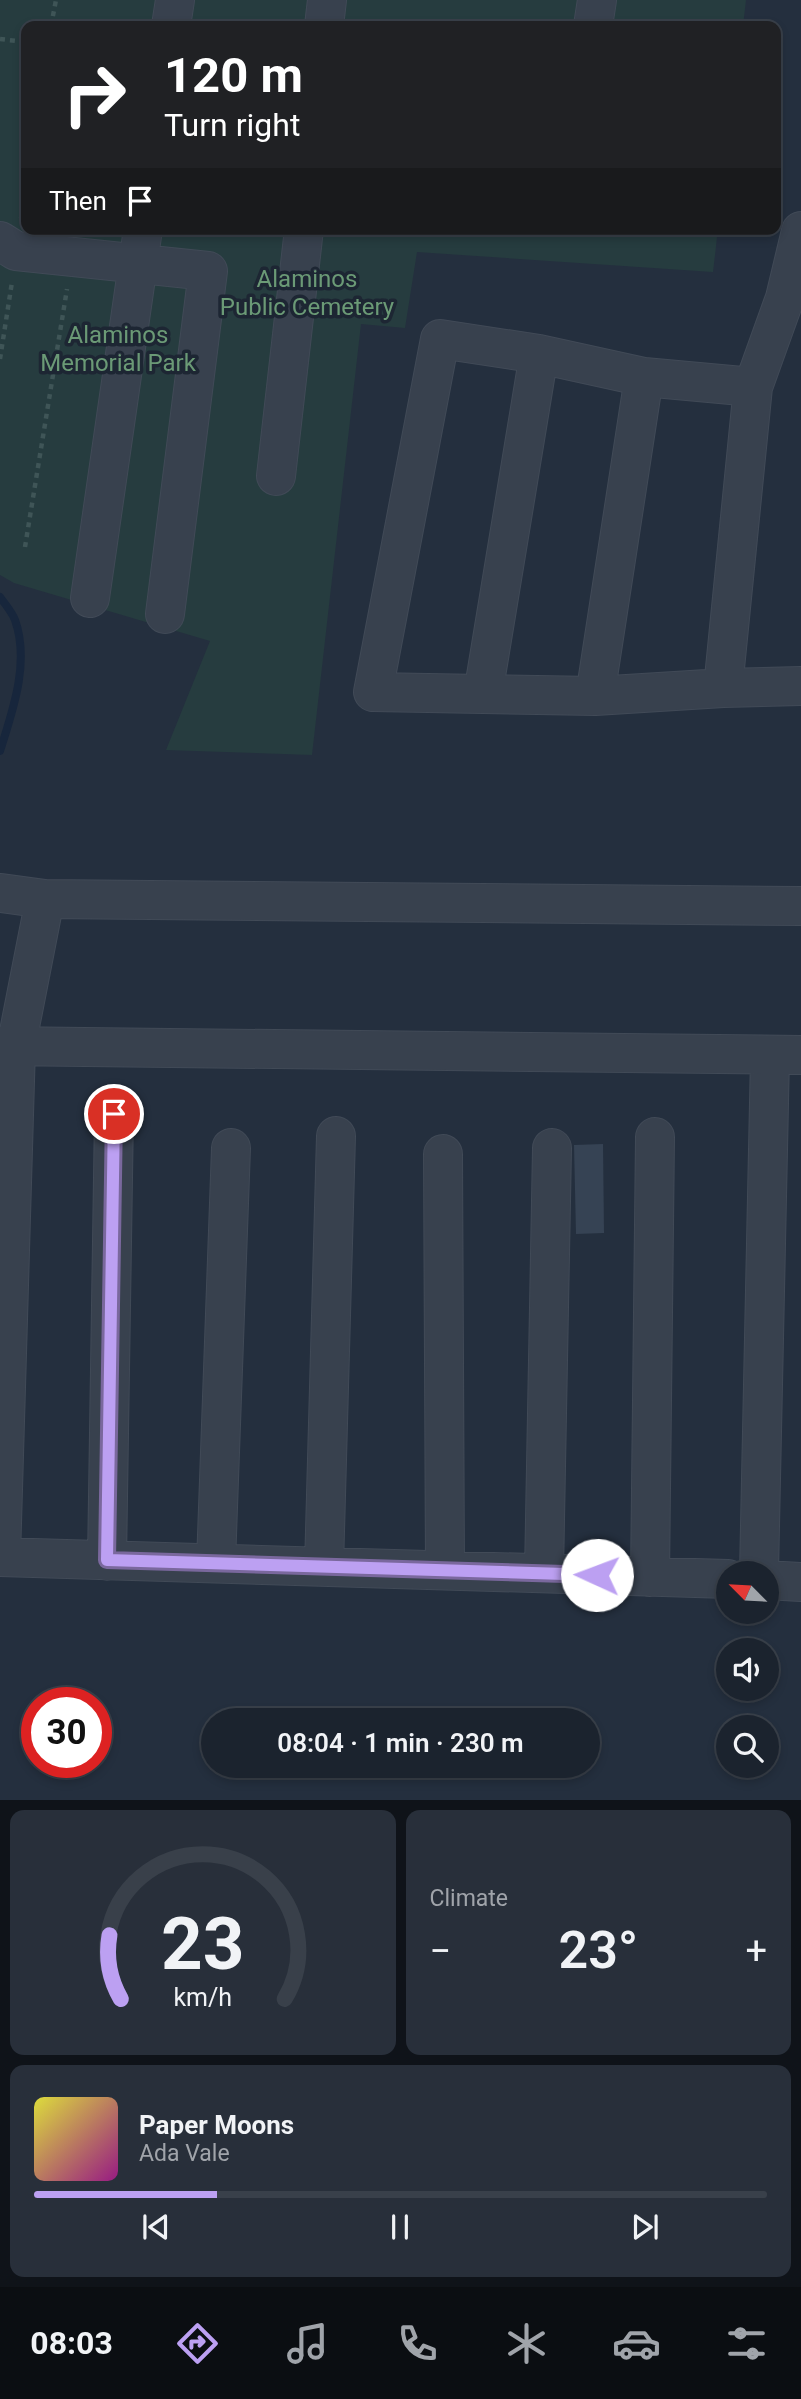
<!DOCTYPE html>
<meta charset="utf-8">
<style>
body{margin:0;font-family:Roboto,sans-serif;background:#282f3a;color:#f1f3f6;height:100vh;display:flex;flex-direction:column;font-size:26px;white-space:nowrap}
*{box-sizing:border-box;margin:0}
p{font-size:23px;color:#a0a4aa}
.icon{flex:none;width:38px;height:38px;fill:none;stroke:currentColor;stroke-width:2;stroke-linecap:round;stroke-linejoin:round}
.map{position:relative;height:1800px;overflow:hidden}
.side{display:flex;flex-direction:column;gap:10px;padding:10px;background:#0f1319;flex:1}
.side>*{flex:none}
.top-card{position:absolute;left:21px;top:21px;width:760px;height:214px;border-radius:14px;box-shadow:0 4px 10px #0003,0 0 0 2px #39404a;background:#202124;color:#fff;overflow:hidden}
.needle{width:46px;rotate:294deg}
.controls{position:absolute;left:716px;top:1561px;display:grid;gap:14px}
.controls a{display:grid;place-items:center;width:63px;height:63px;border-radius:50%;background:#1b232e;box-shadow:0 4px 10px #0003,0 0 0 2px #39404a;font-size:35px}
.speed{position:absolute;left:21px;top:1687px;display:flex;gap:14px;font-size:35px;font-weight:700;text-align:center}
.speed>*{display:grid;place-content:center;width:91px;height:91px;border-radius:50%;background:#1b232e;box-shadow:0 4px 10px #0003,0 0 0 2px #39404a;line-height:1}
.speed .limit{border:10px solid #d22;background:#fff;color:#111}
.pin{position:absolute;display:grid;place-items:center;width:60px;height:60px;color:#fff;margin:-30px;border:4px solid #fff;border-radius:50%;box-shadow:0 2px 7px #0007}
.me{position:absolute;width:77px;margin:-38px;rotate:272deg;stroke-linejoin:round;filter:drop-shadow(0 0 5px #0008)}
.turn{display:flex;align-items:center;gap:24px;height:147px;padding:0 28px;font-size:32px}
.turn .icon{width:91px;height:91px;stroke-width:2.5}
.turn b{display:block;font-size:49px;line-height:60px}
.then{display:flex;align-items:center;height:66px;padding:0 28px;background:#0003;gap:14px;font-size:26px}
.big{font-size:52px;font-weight:600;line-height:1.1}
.side .widget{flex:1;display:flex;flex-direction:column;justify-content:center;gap:10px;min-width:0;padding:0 24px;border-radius:14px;background:#282f3a}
.side .dial{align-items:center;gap:0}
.dial svg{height:182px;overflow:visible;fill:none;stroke:#39404a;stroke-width:7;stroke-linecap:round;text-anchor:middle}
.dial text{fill:#f1f3f6;stroke:none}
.song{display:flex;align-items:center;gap:21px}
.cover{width:84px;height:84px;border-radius:10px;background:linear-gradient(135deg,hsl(60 70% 55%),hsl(310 70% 35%))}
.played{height:7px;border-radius:4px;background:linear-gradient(90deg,#bca0f2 25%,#39404a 25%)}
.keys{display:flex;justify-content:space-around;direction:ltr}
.heat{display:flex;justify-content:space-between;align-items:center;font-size:38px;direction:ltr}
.side .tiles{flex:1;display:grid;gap:10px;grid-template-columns:1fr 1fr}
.widget:last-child{grid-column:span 2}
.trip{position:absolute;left:201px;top:1708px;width:399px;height:70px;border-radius:35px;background:#1b232e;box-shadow:0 4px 10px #0003,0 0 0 2px #39404a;font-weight:600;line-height:70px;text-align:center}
.dock{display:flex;height:112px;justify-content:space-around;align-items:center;background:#0b0e12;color:#a0a4aa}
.dock .icon{width:49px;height:49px}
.dock .current{color:#bca0f2}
.dock b{font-size:32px;color:#f1f3f6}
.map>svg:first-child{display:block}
.green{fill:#263c3f}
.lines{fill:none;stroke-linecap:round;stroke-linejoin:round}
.stream{stroke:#17263c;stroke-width:8}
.building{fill:#364354}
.minor-casing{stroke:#414a57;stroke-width:40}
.path{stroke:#3f5557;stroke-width:4.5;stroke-dasharray:5 5;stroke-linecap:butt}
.minor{stroke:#38414e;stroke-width:38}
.route-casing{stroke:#7a689d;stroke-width:18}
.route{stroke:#bca0f2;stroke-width:12}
.labels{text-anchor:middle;stroke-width:7;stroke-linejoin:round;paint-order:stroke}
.park-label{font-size:24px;fill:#6b9a76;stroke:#1d2633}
</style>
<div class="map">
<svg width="801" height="1801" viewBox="0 0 801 1801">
<rect width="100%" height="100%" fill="#242f3e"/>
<path class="green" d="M0 0H746L743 26H26V229H718L713 272 417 252 405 328 361 324 312 755 166 750 210 641 14 583 0 575Z"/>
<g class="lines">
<path class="stream" d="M0 597C5 604 12 612 15 620 30 662 13 710 0 751"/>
</g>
<path class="building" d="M603 1144 604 1233 576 1234 574 1145Z"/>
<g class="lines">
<defs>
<path id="minor" d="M171 26 175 0
M324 26 327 0
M593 26 597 0
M0 241 16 251 208 271 165 614
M753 387 644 377 539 354 440 339 373 692 595 696 723 688 801 686
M276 476 304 229
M90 598 143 229
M723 688 753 387 785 298 801 231
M483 694 539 354
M595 696 644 377
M1 893 45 899 801 906
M0 1046 801 1055
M443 1154 445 1570
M0 1557 728 1579
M1 1557 16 1047 45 899
M107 1561 114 1114
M216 1563 231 1148
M324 1567 336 1136
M544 1573 552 1148
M759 1573 770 1056
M650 1577 655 1137
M766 1580 801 1582"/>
</defs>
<use href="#minor" class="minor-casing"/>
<path class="path" d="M51 26 56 0
M0 39 26 42
M21 218 26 184
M0 359 12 282
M25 547 67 289"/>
<use href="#minor" class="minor"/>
</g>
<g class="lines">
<defs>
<path id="route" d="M114 1114 107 1560 597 1575"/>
</defs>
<use href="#route" class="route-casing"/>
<use href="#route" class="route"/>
</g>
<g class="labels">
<g class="park-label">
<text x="307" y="287">Alaminos<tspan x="307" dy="28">Public Cemetery</tspan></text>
<text x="118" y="343">Alaminos<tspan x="118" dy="28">Memorial Park</tspan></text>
</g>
</g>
</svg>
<div class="controls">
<a><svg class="needle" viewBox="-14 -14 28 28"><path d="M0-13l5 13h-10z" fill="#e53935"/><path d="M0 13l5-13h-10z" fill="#a0a4aa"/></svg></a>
<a><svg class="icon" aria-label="sound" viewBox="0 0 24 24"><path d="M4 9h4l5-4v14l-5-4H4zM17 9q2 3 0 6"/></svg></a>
<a><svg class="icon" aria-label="search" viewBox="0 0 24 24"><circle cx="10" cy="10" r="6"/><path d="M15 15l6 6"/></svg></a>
</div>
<div class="speed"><div class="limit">30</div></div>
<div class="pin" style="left:114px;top:1114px;background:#d93025"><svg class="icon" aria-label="arrive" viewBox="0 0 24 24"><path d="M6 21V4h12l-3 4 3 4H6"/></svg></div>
<svg class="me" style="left:597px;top:1575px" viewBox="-20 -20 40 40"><circle r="19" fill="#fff"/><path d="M0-13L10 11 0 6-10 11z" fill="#bca0f2"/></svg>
<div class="trip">08:04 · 1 min · 230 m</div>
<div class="top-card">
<div class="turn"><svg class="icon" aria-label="right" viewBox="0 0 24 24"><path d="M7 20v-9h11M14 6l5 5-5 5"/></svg><div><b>120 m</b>Turn right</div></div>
<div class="then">Then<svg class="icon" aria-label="arrive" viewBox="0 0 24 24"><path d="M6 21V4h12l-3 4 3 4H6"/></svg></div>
</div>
</div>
<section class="side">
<div class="tiles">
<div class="widget dial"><svg viewBox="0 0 100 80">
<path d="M14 69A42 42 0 1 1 86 69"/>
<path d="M14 69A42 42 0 0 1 9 41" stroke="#bca0f2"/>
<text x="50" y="56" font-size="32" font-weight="700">23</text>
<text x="50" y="72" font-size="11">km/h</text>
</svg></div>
<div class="widget"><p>Climate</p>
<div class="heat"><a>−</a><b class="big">23°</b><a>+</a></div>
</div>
<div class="widget">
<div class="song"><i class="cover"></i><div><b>Paper Moons</b><p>Ada Vale</p></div></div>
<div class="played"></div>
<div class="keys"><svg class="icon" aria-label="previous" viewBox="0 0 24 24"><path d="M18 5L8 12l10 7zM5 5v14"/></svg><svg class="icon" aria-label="pause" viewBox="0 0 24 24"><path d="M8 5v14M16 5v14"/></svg><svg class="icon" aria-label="next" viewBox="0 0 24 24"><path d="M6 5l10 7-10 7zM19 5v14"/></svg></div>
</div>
</div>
</section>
<nav class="dock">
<b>08:03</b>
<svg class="icon current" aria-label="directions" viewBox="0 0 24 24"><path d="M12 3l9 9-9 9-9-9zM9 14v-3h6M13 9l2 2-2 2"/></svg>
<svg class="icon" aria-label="music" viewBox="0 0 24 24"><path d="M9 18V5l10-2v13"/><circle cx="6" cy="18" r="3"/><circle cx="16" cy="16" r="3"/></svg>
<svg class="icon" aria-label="phone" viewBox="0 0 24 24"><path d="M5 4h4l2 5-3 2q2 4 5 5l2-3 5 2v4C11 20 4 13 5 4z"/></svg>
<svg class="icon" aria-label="climate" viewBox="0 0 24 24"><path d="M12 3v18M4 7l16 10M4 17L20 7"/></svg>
<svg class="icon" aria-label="car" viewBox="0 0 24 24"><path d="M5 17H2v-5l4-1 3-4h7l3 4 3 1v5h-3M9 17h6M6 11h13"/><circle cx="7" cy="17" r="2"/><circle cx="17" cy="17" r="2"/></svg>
<svg class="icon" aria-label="filters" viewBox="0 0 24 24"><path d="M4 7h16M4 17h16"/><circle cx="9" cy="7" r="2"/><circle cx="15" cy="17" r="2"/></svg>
</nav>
